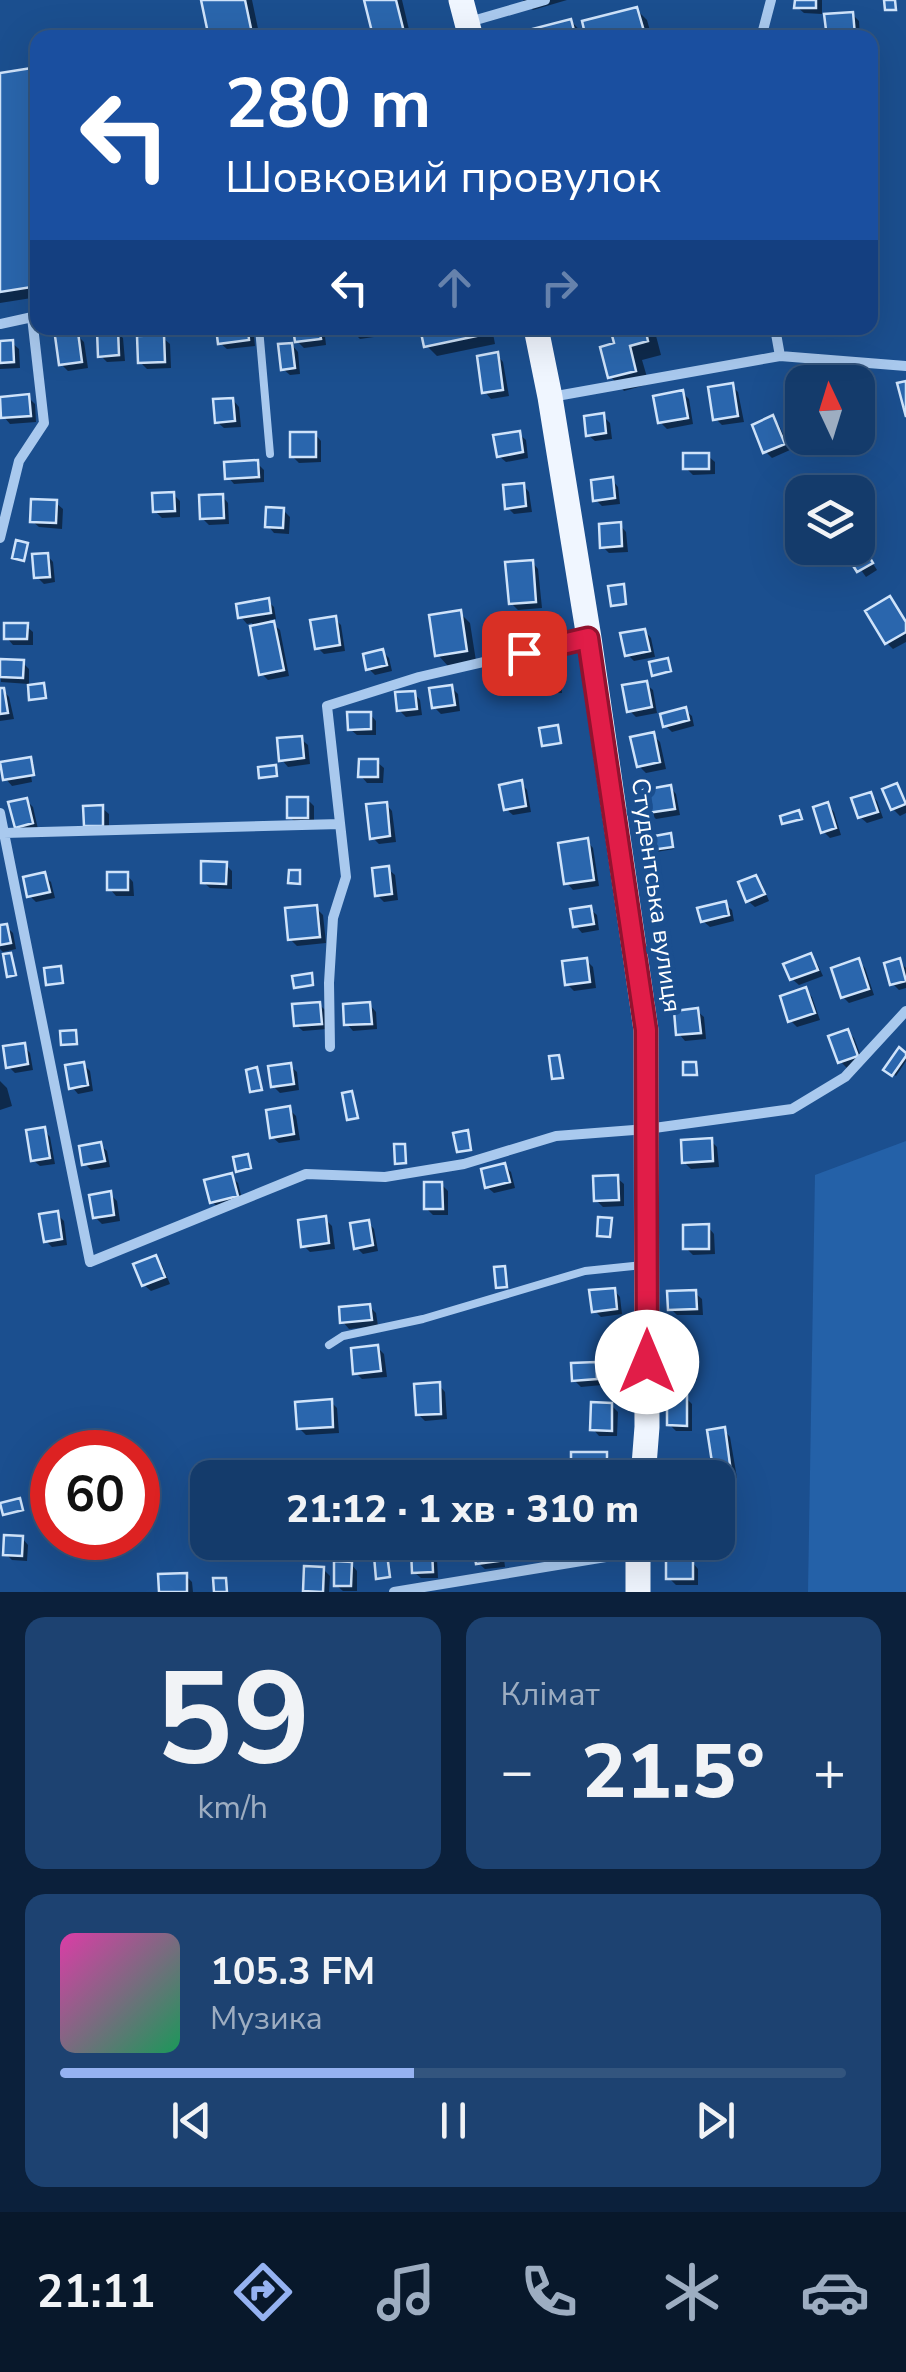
<!DOCTYPE html>
<html lang="uk">
<meta charset="utf-8">
<style>
body{margin:0;font-family:"Nunito Sans",sans-serif;background:#1d4271;color:#f1f3f6;height:100vh;display:flex;flex-direction:column;font-size:38px;white-space:nowrap}
*{box-sizing:border-box;margin:0}
p{font-size:32px;color:#9dadc1}
.icon{flex:none;width:55px;height:55px;fill:none;stroke:currentColor;stroke-width:2;stroke-linecap:round;stroke-linejoin:round}
.map{position:relative;height:1592px;overflow:hidden}
.sheet{display:flex;flex-direction:column;gap:25px;padding:25px;background:#0b203b;flex:1}
.sheet>*{flex:none}
.hud{position:absolute;left:30px;top:30px;width:848px;height:305px;border-radius:20px;box-shadow:0 10px 40px #0002,0 0 0 2px #33557e;background:#1a4fa0;color:#fff;overflow:hidden}
.needle{width:65px;rotate:356deg}
.buttons{position:absolute;left:785px;top:365px;display:grid;gap:20px}
.buttons a{display:grid;place-items:center;width:90px;height:90px;border-radius:20px;background:#143b6b;box-shadow:0 10px 40px #0002,0 0 0 2px #33557e;font-size:50px}
.speed{position:absolute;left:30px;top:1430px;display:flex;gap:20px;font-size:50px;font-weight:700;text-align:center}
.speed>*{display:grid;place-content:center;width:130px;height:130px;border-radius:50%;background:#143b6b;box-shadow:0 10px 40px #0002,0 0 0 2px #33557e;line-height:1}
.speed .limit{border:15px solid #d22;background:#fff;color:#111}
.pin{position:absolute;display:grid;place-items:center;width:85px;height:85px;color:#fff;margin:-42px;border-radius:20px;box-shadow:0 5px 15px #0006}
.me{position:absolute;width:110px;margin:-55px;rotate:0deg;stroke-linejoin:round;filter:drop-shadow(0 0 8px #0008)}
.turn{display:flex;align-items:center;gap:35px;height:210px;padding:0 30px;font-size:45px}
.turn .icon{width:130px;height:130px;stroke-width:2.5}
.turn b{display:block;font-size:70px;line-height:85px}
.lanes{display:flex;align-items:center;height:95px;padding:0 30px;background:#0003;justify-content:center;gap:50px;direction:ltr}
.lanes .off{opacity:.35}
.big{font-size:75px;font-weight:800;line-height:1.1}
.sheet .card{flex:1;display:flex;flex-direction:column;justify-content:center;gap:15px;min-width:0;padding:0 35px;border-radius:20px;background:#1d4271}
.sheet .dial{align-items:center;gap:0}
.dial b{font-size:130px;line-height:1}
.song{display:flex;align-items:center;gap:30px}
.cover{width:120px;height:120px;border-radius:15px;background:linear-gradient(135deg,hsl(320 70% 55%),hsl(150 70% 35%))}
.played{height:10px;border-radius:5px;background:linear-gradient(90deg,#95b2f1 45%,#33557e 45%)}
.keys{display:flex;justify-content:space-around;direction:ltr}
.heat{display:flex;justify-content:space-between;align-items:center;font-size:55px;direction:ltr}
.sheet .tiles{flex:1;display:grid;gap:25px;grid-template-columns:1fr 1fr}
.card:last-child{grid-column:span 2}
.trip{position:absolute;left:190px;top:1460px;width:545px;height:100px;border-radius:20px;background:#143b6b;box-shadow:0 10px 40px #0002,0 0 0 2px #33557e;font-weight:800;line-height:100px;text-align:center}
.tab-bar{display:flex;height:160px;justify-content:space-around;align-items:center;background:#08182b;color:#9dadc1}
.tab-bar .icon{width:70px;height:70px}
.tab-bar .on{color:#95b2f1}
.tab-bar b{font-size:45px;color:#f1f3f6}
.map>svg:first-child{display:block}
.green{fill:#2461a8}
.shadow{fill:#0007}
.building{fill:#2a66ad;stroke:#cfe3fa;stroke-width:2.5}
.lines{fill:none;stroke-linecap:round;stroke-linejoin:round}
.service{stroke:#a9c9ee;stroke-width:8}
.minor{stroke:#a9c9ee;stroke-width:10}
.primary{stroke:#f0f6ff;stroke-width:25}
.route-casing{stroke:#92132f;stroke-width:25}
.route{stroke:#e11d48;stroke-width:18}
.labels{text-anchor:middle;stroke-width:10;stroke-linejoin:round;paint-order:stroke}
.street-label{font-size:25px;fill:#fff;stroke:#1b4f8f}
</style>
<div class="map">
<svg width="906" height="1592" viewBox="0 0 906 1592">
<rect width="100%" height="100%" fill="#1b4f8f"/>
<path class="green" d="M906 1141V1592H808L815 1175Z"/>
<path class="shadow" d="M204 0H252L260 38H212Z
M367 0H402L411 38H378L375 34Z
M523 0H567L533 10Z
M797 0H822V14L804 13 797 7Z
M636 9 647 20 652 38H589Z
M852 14 859 21 860 38H830Z
M571 21 587 38H509Z
M38 70V297L0 303V76Z
M218 328H253L255 346 227 349 220 343Z
M296 328H324L326 345 304 348 297 341Z
M353 328H387L388 335 360 339 353 332Z
M423 328H492L495 344 437 356 426 345Z
M612 328H654L661 355 642 360 649 384 624 391 610 376 617 345Z
M117 332 123 338 125 361 107 362 101 356Z
M77 335 84 342 88 368 68 371 61 364Z
M163 338 170 344 171 368 147 369 140 362Z
M0 343H12L19 349 20 368 0 369Z
M292 345 298 352 300 374 290 375 283 369Z
M497 355 503 362 509 396 491 399 485 392Z
M732 386 738 392 744 422 722 425 716 419Z
M682 392 689 399 693 424 667 429 660 422Z
M28 397 35 404 36 422 10 424 4 417Z
M233 400 239 407 241 427 224 428 217 422Z
M603 416 610 423 612 439 595 441 588 435Z
M773 418 779 425 790 450 772 458 766 452Z
M315 434 321 441V462L299 463 292 456Z
M519 434 526 440 528 458 506 462 499 456Z
M708 456 715 462V474L693 475 686 468Z
M257 463 264 470V482L234 484 228 477Z
M612 480 618 487 620 504 602 506 596 500Z
M523 485 529 492 532 512 514 514 508 508Z
M173 494 180 501V517L162 518 155 511Z
M222 496 228 503 229 524 209 525 202 518Z
M56 503 63 509 62 529 39 527 32 521Z
M283 510 290 517 289 534 274 533 268 526Z
M620 525 626 532 628 552 609 553 603 547Z
M858 540 877 570 866 577 845 548H858Z
M47 555 53 562 55 582 44 584 37 577Z
M532 562 538 569 542 608 518 610 511 603Z
M890 599 906 621V642L893 649 887 643Z
M268 601 274 607 276 619 269 620 280 630 289 676 268 680 262 674 252 623 247 624 241 617Z
M460 613 470 623 476 661 448 666 438 655Z
M335 619 341 625 345 651 324 654 317 647Z
M26 626 33 632V645H13L7 638Z
M645 631 651 638 655 657 634 661 627 654Z
M383 652 389 658 392 671 375 675 369 669Z
M0 661 23 663 29 669V684L1 682Z
M554 662 561 669 562 693 535 694 528 688Z
M646 684 653 690 657 713 636 717 629 710Z
M451 687 458 694 460 711 441 714 434 707Z
M3 690 9 697 14 719 0 721V691Z
M414 693 420 700 422 715 406 717 399 710Z
M685 710 692 716 694 726 672 732 665 725Z
M370 714 376 721V735H357L350 729Z
M653 735 660 742 666 769 646 773 639 766Z
M301 739 308 745 310 764 288 767 282 760Z
M30 760 34 764H29L32 782 12 786 6 779Z
M377 762 384 768 383 783H367L361 776Z
M521 783 527 790 531 812 513 815 506 809Z
M896 786 906 800V813L900 816 893 809Z
M670 787 676 794 680 815 656 819 649 812Z
M871 795 877 801 883 818 867 823 860 817Z
M307 799 314 806V823H296L290 817Z
M26 800 33 807 38 829 23 833 17 826Z
M386 804 392 811 396 842 379 844 372 837Z
M828 805 834 812 841 835 830 838 823 831Z
M102 808 109 814V831L86 825Z
M670 836 674 849 656 852 654 849Z
M587 841 593 848 599 886 573 890 567 883Z
M226 865 232 871V889L210 888 203 882Z
M388 869 395 875 398 900 384 902 377 895Z
M44 875 51 882 55 898 36 902 30 896Z
M127 875 133 882 134 896H116L110 889Z
M756 878 762 884 769 901 755 907 748 901Z
M725 904 732 910 734 921 710 927 703 921Z
M316 908 323 915 326 943 297 946 290 939Z
M590 909 597 915 599 930 582 933 576 926Z
M6 926 13 933 16 949 3 952 0 949V927Z
M811 956 817 963 823 976 799 985 792 979Z
M586 960 593 967 596 988 574 991 567 984Z
M858 961 865 968 874 995 849 1003 843 997Z
M899 961 906 968V988L899 990 893 984Z
M806 990 812 997 820 1020 797 1027 791 1021Z
M319 1004 326 1011 327 1029 303 1031 296 1025Z
M370 1005 376 1012 377 1029 353 1031 347 1024Z
M697 1011 704 1017 706 1039 685 1041 679 1034Z
M848 1032 854 1038 863 1062 847 1068 841 1062Z
M24 1046 30 1053 33 1070 15 1073 8 1066Z
M906 1056V1061L896 1076 887 1069Z
M83 1064 90 1071 93 1091 78 1094 72 1087Z
M290 1066 297 1072 299 1090 280 1093 273 1086Z
M0 1081 7 1088 12 1106 0 1110Z
M289 1109 296 1116 300 1140 279 1143 272 1137Z
M44 1130 50 1137 55 1164 40 1166 33 1160Z
M711 1141 717 1147 719 1167 691 1169 684 1162Z
M100 1145 107 1151 110 1167 91 1170 85 1164Z
M505 1166 511 1172 515 1188 494 1193 487 1187Z
M231 1176 238 1183 243 1203 219 1208 212 1202Z
M617 1178 624 1184V1206L603 1207 596 1200Z
M441 1184 448 1191V1215H433L426 1208Z
M110 1194 117 1201 120 1221 102 1224 95 1217Z
M57 1214 64 1221 67 1245 52 1247 46 1241Z
M325 1219 332 1226 335 1249 310 1252 303 1245Z
M368 1222 374 1229 378 1251 363 1254 356 1247Z
M708 1227 714 1234 715 1254 693 1255 686 1248Z
M155 1258 162 1265 170 1284 151 1291 144 1285Z
M614 1290 620 1297 622 1314 601 1317 594 1310Z
M695 1293 702 1299 703 1315H677L671 1309Z
M370 1307 376 1313 378 1326 349 1329 343 1322Z
M377 1347 384 1354 387 1377 362 1379 356 1373Z
M690 1355 697 1362V1380H681L675 1374Z
M595 1364 601 1371 602 1385 581 1387 574 1380Z
M439 1385 445 1392 447 1419 425 1421 418 1414Z
M686 1398 692 1404V1431H676L669 1424Z
M331 1402 337 1408 339 1433 306 1435 299 1428Z
M611 1405 618 1412 617 1436H599L593 1429Z
M724 1430 730 1437 737 1478 723 1480 716 1473Z
M606 1455 612 1461 613 1472H580L574 1466Z
M22 1538 28 1545 27 1561 12 1560 6 1554Z
M476 1542H502L505 1567 485 1569 478 1563Z
M542 1542H568V1553H548L542 1547Z
M584 1542H612V1548H589Z
M674 1542H701V1553H680L674 1547Z
M431 1552 437 1559 438 1578H421L414 1572Z
M692 1562 698 1569V1585H676L669 1578Z
M351 1564 357 1571V1591H343L336 1585Z
M323 1569 330 1576 329 1592H307L305 1590Z
M186 1576 192 1582 193 1592H161Z"/>
<path class="building" d="M201 0H245L253 38H209Z
M364 0H396L403 28 373 36Z
M795 0H816V8H794Z
M884 0H895L896 10H885Z
M637 7 646 38H586L582 21Z
M853 12 855 35 827 38 824 14Z
M571 19 576 38H505V36Z
M38 67V286L0 292V73Z
M216 328H248L249 340 218 344Z
M293 328H319L321 339 295 342Z
M350 328H382V329L351 334Z
M420 328H485L486 334 424 347Z
M610 328H645L648 341 630 346 636 371 608 378 600 347 614 343Z
M118 329 119 355 98 357 97 331Z
M78 332 82 362 59 365 55 336Z
M164 335 165 362 138 363 137 336Z
M13 340 14 362 0 363V341Z
M292 343 295 368 281 370 278 344Z
M498 352 503 390 482 393 477 356Z
M906 381V417L897 383Z
M733 383 738 416 713 420 708 387Z
M683 390 688 418 658 423 653 396Z
M29 394 31 416 1 418 0 397Z
M233 398 235 421 215 423 213 399Z
M604 413 606 433 586 436 584 416Z
M773 415 785 444 763 453 752 425Z
M520 431 523 452 497 457 493 435Z
M290 432H316V457H290Z
M683 453H709V469H683Z
M258 460 259 477 225 479 224 462Z
M613 477 615 498 593 501 591 480Z
M524 483 526 506 505 509 503 485Z
M174 492 175 511 153 512 152 493Z
M223 494 224 518 200 519 199 495Z
M31 499 57 500 56 523 30 522Z
M266 507 284 508 283 528 265 527Z
M621 522 622 546 600 548 599 524Z
M858 538 873 563 857 572 842 548H858Z
M16 540 28 543 24 561 12 558Z
M48 553 50 577 34 578 32 554Z
M533 560 536 602 509 604 505 562Z
M624 584 626 604 611 606 608 586Z
M890 596 906 622V632L885 644 865 611Z
M269 598 271 613 238 618 236 604Z
M461 610 467 651 435 656 429 615Z
M336 616 340 645 315 649 310 620Z
M274 621 284 670 259 675 250 626Z
M4 623H28L27 639H4Z
M645 629 650 651 625 656 620 633Z
M383 649 387 665 366 670 363 654Z
M668 658 671 671 652 676 649 662Z
M0 659 24 660 23 678 0 677Z
M555 660 557 687 526 689 525 662Z
M647 681 652 707 627 712 622 685Z
M44 683 46 698 29 700 28 685Z
M452 685 455 705 432 708 429 688Z
M0 688H4L8 713 0 714Z
M415 691 417 709 397 711 395 692Z
M686 707 689 720 663 727 660 714Z
M347 712H371V729L348 730Z
M558 725 561 743 542 746 539 728Z
M654 732 660 762 637 767 630 737Z
M302 736 304 758 279 761 277 738Z
M31 757 34 775 3 780 0 762Z
M359 759H378V777H358Z
M276 765 277 776 259 778 258 767Z
M522 780 526 806 504 810 499 785Z
M897 783 906 804 891 810 882 789Z
M671 785 675 809 647 813 643 790Z
M871 792 878 812 858 818 851 798Z
M287 797H308V818H287Z
M27 798 33 823 15 828 8 802Z
M387 802 390 836 370 839 366 804Z
M828 802 836 828 821 833 813 807Z
M103 805V826H84L83 806Z
M799 810 802 819 782 824 780 816Z
M671 833 673 847 651 850 649 837Z
M588 838 594 880 564 884 558 843Z
M201 861 227 862 226 884 201 883Z
M389 866 392 894 375 896 372 868Z
M289 870H300V884L288 883Z
M45 872 50 892 27 897 23 877Z
M107 872H128V890H107Z
M756 875 765 894 746 902 738 882Z
M726 901 729 915 701 922 697 908Z
M317 905 320 937 288 940 285 908Z
M591 906 594 924 573 927 570 909Z
M7 924 11 943 0 945V925Z
M11 953 16 975 7 977 3 954Z
M811 953 818 970 790 980 783 964Z
M587 958 590 982 565 985 562 961Z
M859 958 869 989 841 998 831 968Z
M900 958 906 981 890 985 884 963Z
M61 966 63 983 46 985 44 968Z
M312 973 313 985 294 988 292 976Z
M806 987 815 1013 788 1022 780 996Z
M320 1002 322 1024 294 1026 292 1004Z
M370 1002 372 1024 344 1025 343 1004Z
M698 1008 701 1033 676 1035 674 1011Z
M848 1029 858 1056 838 1063 828 1036Z
M76 1030 77 1044 61 1045 60 1031Z
M25 1043 28 1064 6 1068 3 1046Z
M899 1047 906 1053V1056L892 1076 883 1070Z
M559 1055 563 1078 552 1079 549 1056Z
M84 1062 88 1085 69 1089 65 1065Z
M683 1062H696L697 1075H683Z
M291 1063 294 1084 271 1087 268 1066Z
M257 1067 262 1090 250 1092 246 1070Z
M352 1091 358 1118 347 1120 342 1093Z
M290 1106 294 1134 270 1138 266 1110Z
M45 1127 50 1158 31 1161 26 1130Z
M468 1130 471 1150 457 1152 453 1133Z
M712 1138 713 1161 682 1163 681 1140Z
M101 1142 105 1161 82 1165 79 1146Z
M394 1144H405L406 1163 395 1164Z
M248 1154 251 1168 236 1172 233 1157Z
M505 1163 510 1182 485 1188 481 1169Z
M232 1173 238 1196 210 1203 204 1180Z
M618 1175 619 1200 594 1201 593 1176Z
M424 1182H442L443 1209H424Z
M111 1191 114 1215 93 1218 89 1195Z
M58 1211 62 1239 44 1242 39 1214Z
M326 1216 329 1243 301 1247 298 1220Z
M598 1217 612 1218 610 1237 597 1236Z
M369 1220 373 1245 354 1249 350 1223Z
M709 1224V1249H683V1225Z
M156 1255 165 1277 142 1286 133 1264Z
M505 1266 507 1287 496 1288 494 1267Z
M615 1288 617 1309 592 1312 589 1290Z
M696 1290 697 1309 668 1310 667 1291Z
M370 1304 372 1320 340 1323 339 1307Z
M378 1345 381 1371 353 1374 351 1348Z
M672 1353H691L692 1375H672Z
M596 1362 597 1379 572 1381 571 1363Z
M440 1382 441 1414 416 1415 414 1384Z
M667 1395H687V1426L667 1425Z
M332 1399 333 1427 297 1429 295 1402Z
M591 1402 612 1403V1431L590 1430Z
M725 1427 731 1472 714 1475 707 1430Z
M571 1452H607V1467H571Z
M667 1471 689 1473V1478H667Z
M20 1498 23 1510 3 1515 0 1503Z
M4 1535 23 1536 22 1556 3 1555Z
M473 1542H497L499 1561 476 1564Z
M539 1542H562V1547L539 1548Z
M671 1542H695L696 1547 671 1548Z
M432 1549 433 1572 412 1573 411 1550Z
M387 1554 390 1577 376 1579 374 1556Z
M666 1560H693V1579H666Z
M334 1561 352 1562 351 1586H334Z
M304 1566 324 1567 323 1592 303 1591Z
M187 1573V1592H159L158 1574Z
M213 1578H226L227 1592H214Z"/>
<g class="lines">
<path class="service" d="M259 328 270 454
M329 1345 343 1336 423 1319 585 1271 643 1265"/>
<path class="minor" d="M469 22 545 0
M761 38 771 0
M0 324 37 316
M775 328 780 356
M551 397 780 356 906 366
M0 538 19 461 44 423 32 317
M0 813 90 1262 306 1174 385 1177 464 1164 556 1136 647 1129 792 1109 845 1077 906 1011
M4 833 340 824
M330 1047 329 983 333 918 346 877 327 706 419 677 587 638
M394 1592 636 1552"/>
<path class="primary" d="M461 0 471 38
M536 328 550 397 589 638 646 1030 647 1427 643 1478
M638 1592V1542"/>
</g>
<g class="lines">
<defs>
<path id="route" d="M524 653 588 638 646 1030 647 1362"/>
</defs>
<use href="#route" class="route-casing"/>
<use href="#route" class="route"/>
</g>
<g class="labels">
<g class="street-label">
<text transform="translate(657 895) rotate(82)" y="9">Студентська вулиця</text>
</g>
</g>
</svg>
<div class="buttons">
<a><svg class="needle" viewBox="-14 -14 28 28"><path d="M0-13l5 13h-10z" fill="#e53935"/><path d="M0 13l5-13h-10z" fill="#9dadc1"/></svg></a>
<a><svg class="icon" aria-label="layers" viewBox="0 0 24 24"><path d="M12 4l9 5-9 5-9-5zM3 14l9 5 9-5"/></svg></a>
</div>
<div class="speed"><div class="limit">60</div></div>
<div class="pin" style="left:524px;top:653px;background:#d93025"><svg class="icon" aria-label="arrive" viewBox="0 0 24 24"><path d="M6 21V4h12l-3 4 3 4H6"/></svg></div>
<svg class="me" style="left:647px;top:1362px" viewBox="-20 -20 40 40"><circle r="19" fill="#fff"/><path d="M0-13L10 11 0 6-10 11z" fill="#e11d48"/></svg>
<div class="trip">21:12 · 1 хв · 310 m</div>
<div class="hud">
<div class="turn"><svg class="icon" aria-label="left" viewBox="0 0 24 24"><path d="M17 20v-9H6M10 6l-5 5 5 5"/></svg><div><b>280 m</b>Шовковий провулок</div></div>
<div class="lanes"><svg class="icon" aria-label="left" viewBox="0 0 24 24"><path d="M17 20v-9H6M10 6l-5 5 5 5"/></svg><svg class="icon off" aria-label="ahead" viewBox="0 0 24 24"><path d="M12 20V5M6 11l6-6 6 6"/></svg><svg class="icon off" aria-label="right" viewBox="0 0 24 24"><path d="M7 20v-9h11M14 6l5 5-5 5"/></svg></div>
</div>
</div>
<section class="sheet">
<div class="tiles">
<div class="card dial"><b>59</b><p>km/h</p></div>
<div class="card"><p>Клімат</p>
<div class="heat"><a>−</a><b class="big">21.5°</b><a>+</a></div>
</div>
<div class="card">
<div class="song"><i class="cover"></i><div><b>105.3 FM</b><p>Музика</p></div></div>
<div class="played"></div>
<div class="keys"><svg class="icon" aria-label="previous" viewBox="0 0 24 24"><path d="M18 5L8 12l10 7zM5 5v14"/></svg><svg class="icon" aria-label="pause" viewBox="0 0 24 24"><path d="M8 5v14M16 5v14"/></svg><svg class="icon" aria-label="next" viewBox="0 0 24 24"><path d="M6 5l10 7-10 7zM19 5v14"/></svg></div>
</div>
</div>
</section>
<nav class="tab-bar">
<b>21:11</b>
<svg class="icon on" aria-label="directions" viewBox="0 0 24 24"><path d="M12 3l9 9-9 9-9-9zM9 14v-3h6M13 9l2 2-2 2"/></svg>
<svg class="icon" aria-label="music" viewBox="0 0 24 24"><path d="M9 18V5l10-2v13"/><circle cx="6" cy="18" r="3"/><circle cx="16" cy="16" r="3"/></svg>
<svg class="icon" aria-label="phone" viewBox="0 0 24 24"><path d="M5 4h4l2 5-3 2q2 4 5 5l2-3 5 2v4C11 20 4 13 5 4z"/></svg>
<svg class="icon" aria-label="climate" viewBox="0 0 24 24"><path d="M12 3v18M4 7l16 10M4 17L20 7"/></svg>
<svg class="icon" aria-label="car" viewBox="0 0 24 24"><path d="M5 17H2v-5l4-1 3-4h7l3 4 3 1v5h-3M9 17h6M6 11h13"/><circle cx="7" cy="17" r="2"/><circle cx="17" cy="17" r="2"/></svg>
</nav>
